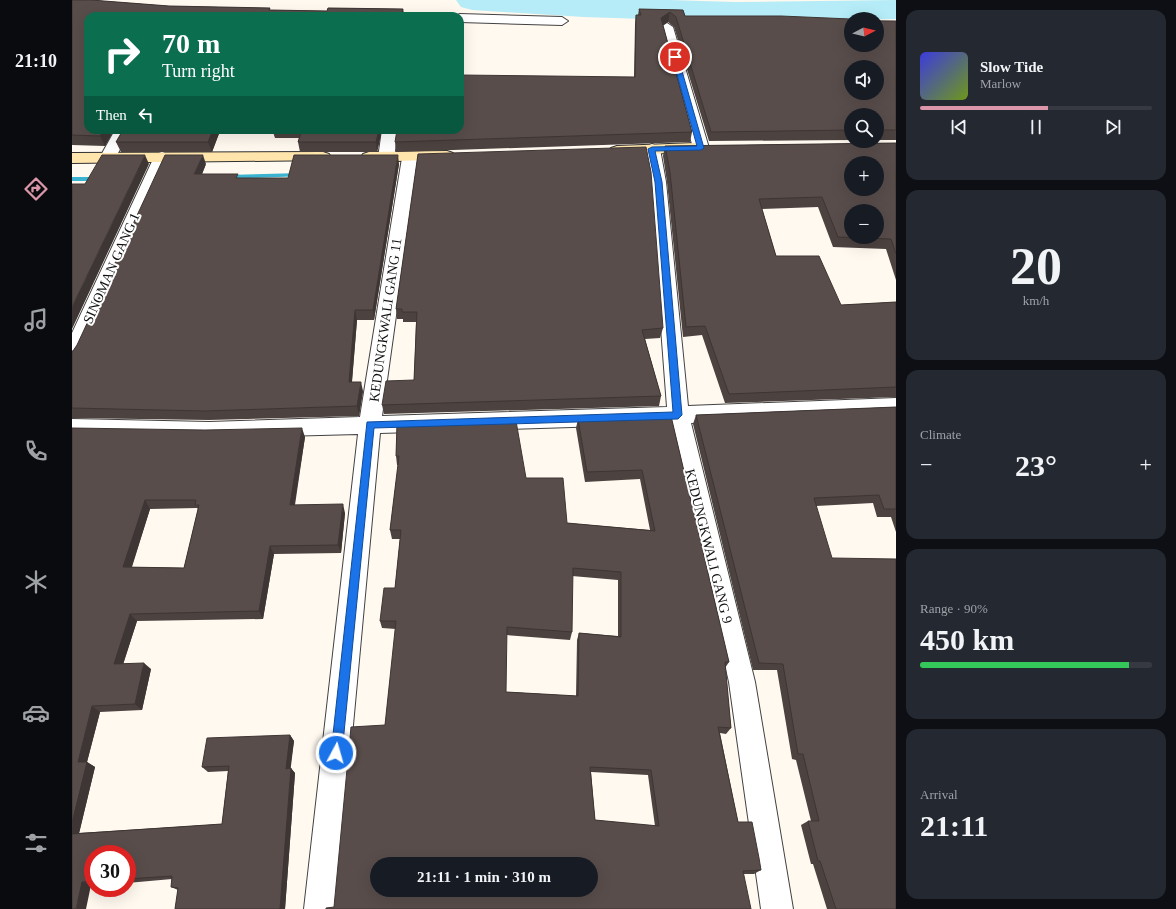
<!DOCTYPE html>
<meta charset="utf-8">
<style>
body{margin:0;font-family:Georgia,serif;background:#242831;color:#f1f3f6;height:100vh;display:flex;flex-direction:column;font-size:15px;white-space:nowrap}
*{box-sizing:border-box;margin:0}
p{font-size:13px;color:#9ea1a6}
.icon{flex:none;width:22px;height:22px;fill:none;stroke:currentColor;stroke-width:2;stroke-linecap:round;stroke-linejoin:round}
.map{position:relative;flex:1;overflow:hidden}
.side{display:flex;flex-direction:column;gap:10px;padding:10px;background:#0d0f14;width:280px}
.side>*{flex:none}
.top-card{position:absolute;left:12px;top:12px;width:380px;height:122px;border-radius:12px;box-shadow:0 4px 16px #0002;background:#0b6e4f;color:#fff;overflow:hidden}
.needle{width:26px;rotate:83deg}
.buttons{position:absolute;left:772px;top:12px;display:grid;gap:8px}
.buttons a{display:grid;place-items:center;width:40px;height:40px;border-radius:50%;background:#171b24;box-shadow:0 4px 16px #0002;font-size:20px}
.speed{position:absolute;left:12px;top:845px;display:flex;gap:8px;font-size:20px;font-weight:700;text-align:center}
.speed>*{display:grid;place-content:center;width:52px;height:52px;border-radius:50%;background:#171b24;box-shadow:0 4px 16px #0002;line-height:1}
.speed .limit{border:6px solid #d22;background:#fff;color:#111}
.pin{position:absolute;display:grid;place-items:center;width:34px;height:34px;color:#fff;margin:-17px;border:2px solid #fff;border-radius:50%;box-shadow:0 1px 4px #0007}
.me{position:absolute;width:44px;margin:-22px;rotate:6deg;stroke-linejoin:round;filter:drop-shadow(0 0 3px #0008)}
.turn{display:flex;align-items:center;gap:14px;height:84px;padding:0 12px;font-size:18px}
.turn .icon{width:52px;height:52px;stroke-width:2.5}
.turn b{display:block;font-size:28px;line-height:34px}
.then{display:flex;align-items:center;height:38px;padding:0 12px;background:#0003;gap:8px;font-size:15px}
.big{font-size:30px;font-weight:800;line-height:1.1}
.side .card{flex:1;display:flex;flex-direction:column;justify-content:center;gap:6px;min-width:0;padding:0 14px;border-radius:12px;background:#242831}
.side .dial{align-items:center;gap:0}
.dial b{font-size:52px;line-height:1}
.song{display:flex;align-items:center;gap:12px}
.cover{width:48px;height:48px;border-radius:6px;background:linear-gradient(135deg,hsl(240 70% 55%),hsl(80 70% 35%))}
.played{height:4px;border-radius:2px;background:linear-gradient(90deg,#db96aa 55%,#363941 55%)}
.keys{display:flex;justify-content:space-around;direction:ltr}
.heat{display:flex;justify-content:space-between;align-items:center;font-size:22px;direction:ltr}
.charge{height:6px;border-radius:3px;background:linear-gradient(90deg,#34c759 90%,#363941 0)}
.trip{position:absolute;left:298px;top:857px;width:228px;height:40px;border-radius:20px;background:#171b24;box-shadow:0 4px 16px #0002;font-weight:800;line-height:40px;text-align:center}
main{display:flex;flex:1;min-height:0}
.tab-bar{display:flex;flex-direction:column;width:72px;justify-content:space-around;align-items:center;background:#090b0e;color:#9ea1a6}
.tab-bar .icon{width:28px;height:28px}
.tab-bar .current{color:#db96aa}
.tab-bar b{font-size:18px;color:#f1f3f6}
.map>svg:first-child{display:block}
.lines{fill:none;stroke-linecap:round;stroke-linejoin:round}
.stream{fill:#3bb2cf;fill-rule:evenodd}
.river{fill:#b5ecf7;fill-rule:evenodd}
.minor-casing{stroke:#424242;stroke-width:2}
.secondary-casing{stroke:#313131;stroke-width:2}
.minor{fill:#fff;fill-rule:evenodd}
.secondary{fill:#ffe4ab;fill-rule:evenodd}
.wall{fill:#4c4240;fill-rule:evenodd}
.shaded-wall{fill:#3e3634}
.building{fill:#584d4b;stroke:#3e3634;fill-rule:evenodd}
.route{fill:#1a73e8;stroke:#114b97}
.labels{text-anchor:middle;stroke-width:4;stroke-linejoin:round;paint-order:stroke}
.street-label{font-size:14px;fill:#0f0f0f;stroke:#fff}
</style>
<main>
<nav class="tab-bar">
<b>21:10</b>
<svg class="icon current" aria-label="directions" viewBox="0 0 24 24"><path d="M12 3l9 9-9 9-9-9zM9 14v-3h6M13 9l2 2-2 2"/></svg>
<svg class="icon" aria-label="music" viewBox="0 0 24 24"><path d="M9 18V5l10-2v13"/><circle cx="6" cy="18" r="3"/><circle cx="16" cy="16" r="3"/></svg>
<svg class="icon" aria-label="phone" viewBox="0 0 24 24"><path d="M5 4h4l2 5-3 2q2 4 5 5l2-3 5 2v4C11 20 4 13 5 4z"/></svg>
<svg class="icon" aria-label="climate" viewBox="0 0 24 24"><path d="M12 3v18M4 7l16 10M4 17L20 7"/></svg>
<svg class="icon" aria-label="car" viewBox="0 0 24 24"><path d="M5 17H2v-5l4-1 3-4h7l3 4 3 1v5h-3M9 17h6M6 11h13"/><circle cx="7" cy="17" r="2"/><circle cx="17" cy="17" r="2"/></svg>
<svg class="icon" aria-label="filters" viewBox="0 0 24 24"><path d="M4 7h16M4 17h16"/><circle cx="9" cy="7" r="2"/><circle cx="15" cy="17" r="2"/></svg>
</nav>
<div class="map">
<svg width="824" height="909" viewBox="0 0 824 909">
<rect width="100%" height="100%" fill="#fff9f0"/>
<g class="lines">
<path class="stream" d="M229 173 231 174V176L155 179 152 177 155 175Z
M0 177H29L32 179 29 181H0Z"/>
<path class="river" d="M384 0H597L663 2 824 0V19L663 22 512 17 400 10 389 7Z"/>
<defs>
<path id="minor" d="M388 14 490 17 496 21 490 25 388 22V16H383Z
M595 23 601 27 637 148 634 151H624L621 148 589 27Z
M43 130H59L42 160H30L28 157Z
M310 130H326L322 158 320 161H308L306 158Z
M580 144 585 146 588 149 594 182 616 406 824 398V414L619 423 683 682 721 909H689L657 682 597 424 308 433 264 909H232L286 434 137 438 0 435V419L137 422 288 417 330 158 332 155H344L346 158 310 416 595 407 578 182 572 149 575 146Z
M90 152 96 154 98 157 10 354 7 359 0 361V333L82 157 84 154Z"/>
<path id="secondary" d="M623 143 628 145 631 148 628 151 545 156 539 154 537 151 539 148 545 146Z
M375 151 381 153 383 156 381 159 297 162 291 160 289 157 291 154 297 152Z
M251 152 257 154 259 157 257 160 0 163V153Z"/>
</defs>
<use href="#minor" class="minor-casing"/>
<use href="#secondary" class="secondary-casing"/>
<use href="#minor" class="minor"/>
<use href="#secondary" class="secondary"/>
</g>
<path class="wall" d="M0 0H19L97 6 198 8V10L255 11 256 8 331 9 332 16H16V130H42L33 146 0 145Z
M567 9 611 10 613 16 824 21V140H805V115H779V140L637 141 602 27 596 22 591 25 620 132 618 142 324 152 323 142 562 77 563 24 564 15H566Z
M51 130H310L305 152H228L226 142 227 138H203L201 132 148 131 140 152H49L44 142Z
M824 143V280L814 249 761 247 746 207 690 209 704 256 769 305 824 302V397L653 403 630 335 611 337 595 182 591 156 593 146Z
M346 154 591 328 588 338 573 339 589 396 587 406 312 414 310 405 342 380 344 322H331V319H325L324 309Z
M134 164 130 174 167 178H216L327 164 302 320H285L280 382 291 391 287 416 137 420 0 418V351H1Z
M824 407V532L819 517H805L801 503 744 506 824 909H755L741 864H739L729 825 736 821H739L724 760 720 759 705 670H681L621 424 624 415Z
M599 416 657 662 653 668 659 728 654 734 648 733 666 822 689 870 682 874H672L262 907 313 725 324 629 310 628 308 621 323 588 328 539H320L318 530 326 465H325L324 456 325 424 454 478 495 523 578 530 568 479 513 482 504 428 506 419ZM500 576 546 580V636L507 633 505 640 504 696 434 692V635L498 640 500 632ZM519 772 576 775 583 826 523 820Z
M0 428 233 437 223 505 273 513 269 553 202 554 191 619 65 621 51 664 79 669 70 710 28 712 15 762 23 767 7 833 150 824 156 771 136 772 130 767 218 735 222 741 218 768 223 773 213 909H103L106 890 99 887 100 879 55 883V854H21V885H19L0 909ZM125 508 126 509 112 568 60 567 78 509Z"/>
<path class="shaded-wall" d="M331 9 332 16H329Z
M598 12 596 22 588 27 589 18Z
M32 130H42L33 146 28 136Z
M141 130H148V131L140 152 136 142Z
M307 130H310L305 152 304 142Z
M73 155 77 164 0 329V307Z
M131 155 134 164 126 184 122 174Z
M326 155 327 164 302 320 301 310Z
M283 310 285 320 279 392 277 382Z
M289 382 291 391 287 416 285 406Z
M230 428 233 437 221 513 218 505Z
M73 500 78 509 57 575 51 567Z
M271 504 273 513 269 553 266 545Z
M198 546 202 554 191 619 187 611Z
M58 614 65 621 49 671 42 664Z
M72 663 79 669 70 710 63 704Z
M20 706 28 712 15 762 23 767 6 838 0 835V823L6 762Z
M218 735 222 741 218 774 214 769Z
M219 768 223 773 213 909H208Z
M10 882 19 885 14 909H4Z"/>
<path class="building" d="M0 0H19L97 6 198 8 197 10 255 11 256 8 331 9 329 16H16V130H32L28 136 0 135Z
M567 9 611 10 613 16H709L779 19V45H805V21H824V130H805V115H779V130L639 132 604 17 598 12 589 18 620 132 323 142 325 130H388V75L563 77 564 15H569ZM779 67H805V93H779Z
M51 130H141L136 142H44Z
M230 130H307L304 142H226Z
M824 143V254L819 239 766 237 750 197 687 199 704 256H747L769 305 824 302V387L657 394 633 326 614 327 598 172 593 146ZM779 163H805V189H779ZM779 211H805V237H779Z
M574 147 579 172 591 328 570 330 589 396 310 405 314 381 342 380 345 312H330V309H324L346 154Z
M30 155H73L0 307V184H13Z
M93 155H131L122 174H166L164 178H216L222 155H326L301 310H283L277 382H289L285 406 133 411 0 408V351H1L5 345Z
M824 407V509H812L807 495 742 498 760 558 824 559V909H764L748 861H746L736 821H747L731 754H726L711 664 687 663 624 415Z
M599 416 657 662H653L659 728 646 727 666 822H680L687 858 689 870 671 871 679 909H254V908L262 907 279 727 313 725 324 621H308L312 588H323L329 530H318L327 456H324L325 424 444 421 454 478H491L495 523 583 531 570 470 515 472 506 419ZM501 568 549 572V637L507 633 506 696 434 692 435 627 500 632ZM518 767 579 770 587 826 523 820ZM305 864H519V890H305Z
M0 428 133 430 230 428 218 505 271 504 266 545 198 546 187 611 58 614 42 664 72 663 63 704 20 706 6 762H15L0 823ZM73 500H124L123 505H127L112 568 51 567Z
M218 735 214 769 219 768 208 909H103L106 888 99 887 100 876 55 879V854H21V881L10 882 4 909H0V834L150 824 157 766 130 767 135 738Z"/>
<path class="route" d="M603 55 606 57 632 148 629 150 583 151 590 182 610 415 606 419 302 428 270 753 269 757 264 759 260 757 259 753 295 422 601 412 583 182 576 149 580 147 625 146 600 57Z"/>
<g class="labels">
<g class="street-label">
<text transform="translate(39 268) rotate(-66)" y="5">SINOMAN GANG 1</text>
<text transform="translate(313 320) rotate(-82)" y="5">KEDUNGKWALI GANG 11</text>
<text transform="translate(637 546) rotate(76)" y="5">KEDUNGKWALI GANG 9</text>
</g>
</g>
</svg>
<div class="buttons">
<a><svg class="needle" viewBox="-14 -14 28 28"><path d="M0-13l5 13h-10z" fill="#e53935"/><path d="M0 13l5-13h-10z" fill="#9ea1a6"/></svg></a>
<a><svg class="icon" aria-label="sound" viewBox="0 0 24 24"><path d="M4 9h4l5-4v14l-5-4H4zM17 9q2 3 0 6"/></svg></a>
<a><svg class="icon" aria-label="search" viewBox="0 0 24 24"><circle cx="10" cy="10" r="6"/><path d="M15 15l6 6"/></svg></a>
<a>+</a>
<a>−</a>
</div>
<div class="speed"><div class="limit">30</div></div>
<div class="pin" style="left:603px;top:57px;background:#d93025"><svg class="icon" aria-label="arrive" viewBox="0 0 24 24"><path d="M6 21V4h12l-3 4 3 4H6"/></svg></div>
<svg class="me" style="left:264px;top:753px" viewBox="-20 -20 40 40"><circle r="17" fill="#1a73e8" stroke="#fff" stroke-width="3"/><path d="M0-11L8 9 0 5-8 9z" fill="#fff"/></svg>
<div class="trip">21:11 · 1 min · 310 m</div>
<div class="top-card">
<div class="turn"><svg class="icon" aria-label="right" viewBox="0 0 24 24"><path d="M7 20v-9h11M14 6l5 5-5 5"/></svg><div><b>70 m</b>Turn right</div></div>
<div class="then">Then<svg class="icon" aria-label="left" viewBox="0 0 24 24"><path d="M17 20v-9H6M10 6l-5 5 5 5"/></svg></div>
</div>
</div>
<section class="side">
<div class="card">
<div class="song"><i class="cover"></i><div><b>Slow Tide</b><p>Marlow</p></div></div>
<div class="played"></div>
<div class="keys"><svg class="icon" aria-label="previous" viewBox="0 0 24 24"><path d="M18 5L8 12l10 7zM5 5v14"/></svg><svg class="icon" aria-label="pause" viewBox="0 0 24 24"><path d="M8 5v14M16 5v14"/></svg><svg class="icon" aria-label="next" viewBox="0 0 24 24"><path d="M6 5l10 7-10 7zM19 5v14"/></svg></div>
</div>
<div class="card dial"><b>20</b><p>km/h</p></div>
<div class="card"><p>Climate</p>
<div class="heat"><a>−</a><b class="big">23°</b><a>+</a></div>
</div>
<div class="card"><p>Range · 90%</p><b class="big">450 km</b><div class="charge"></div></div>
<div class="card"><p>Arrival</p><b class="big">21:11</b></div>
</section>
</main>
